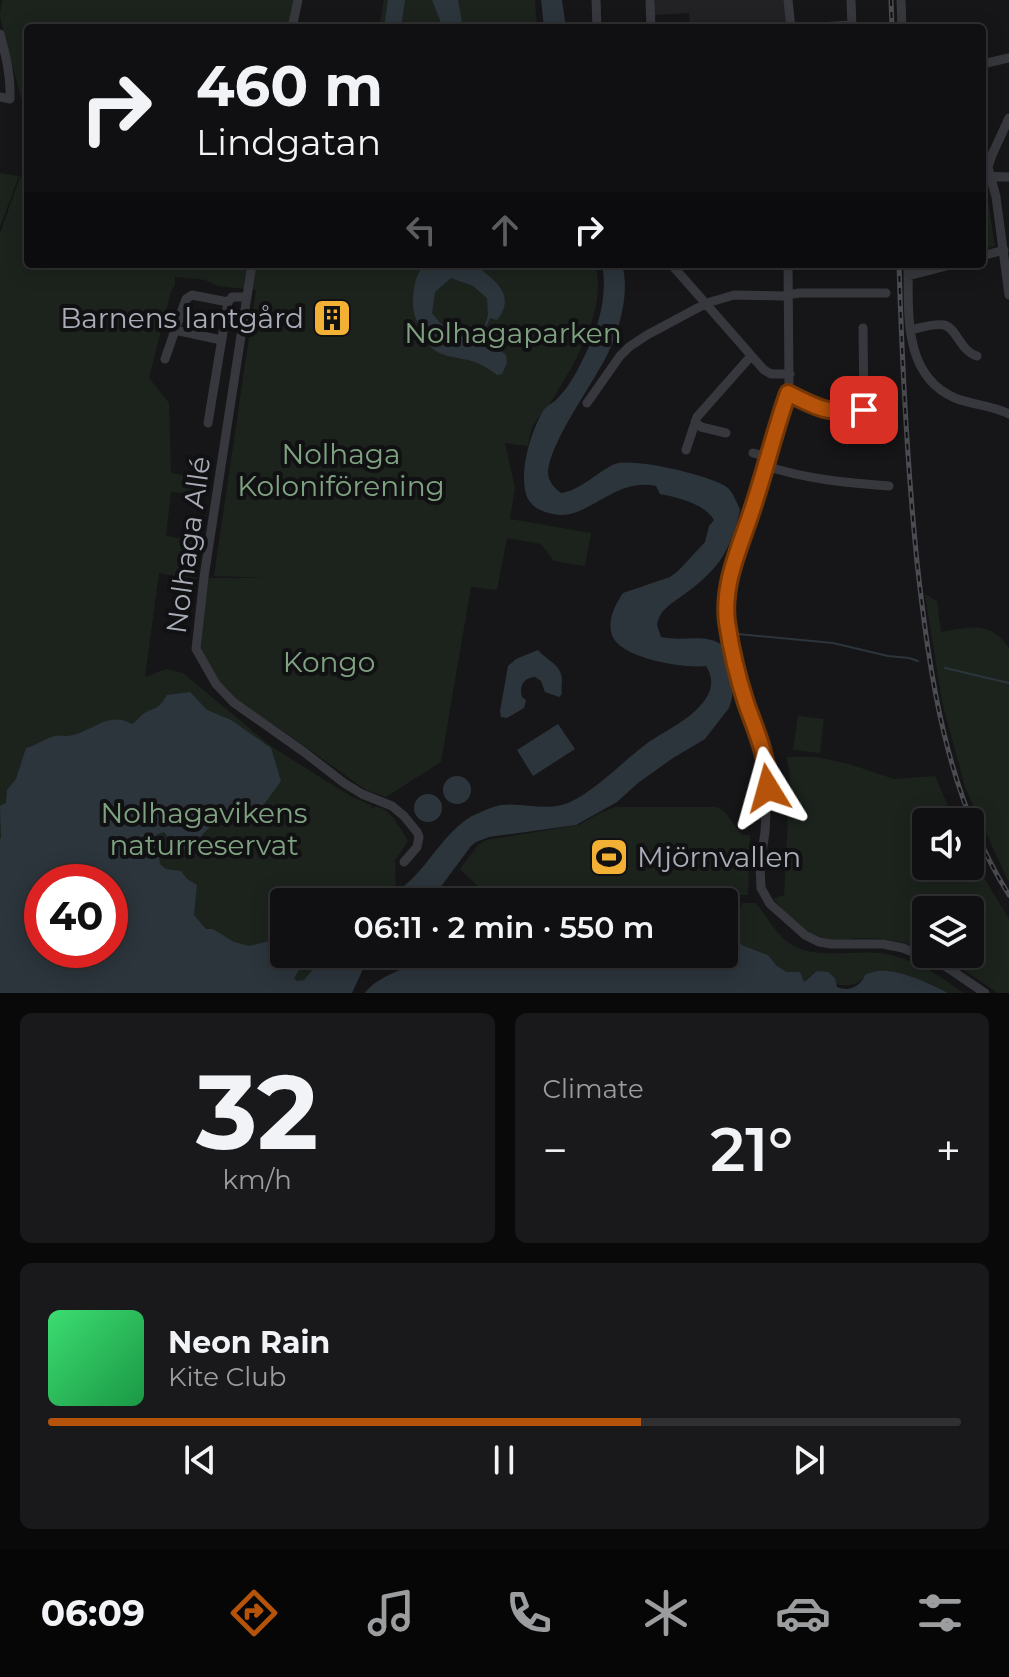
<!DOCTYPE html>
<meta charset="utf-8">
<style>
body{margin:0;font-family:Montserrat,sans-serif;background:#19191b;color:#f1f3f6;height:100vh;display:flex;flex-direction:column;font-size:30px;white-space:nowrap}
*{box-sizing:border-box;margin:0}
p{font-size:26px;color:#9c9d9f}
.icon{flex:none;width:44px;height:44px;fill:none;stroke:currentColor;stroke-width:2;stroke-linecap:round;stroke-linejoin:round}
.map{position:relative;height:993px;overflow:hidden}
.sheet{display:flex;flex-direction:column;gap:20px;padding:20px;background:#09090a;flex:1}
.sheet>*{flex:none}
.hud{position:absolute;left:24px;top:24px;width:962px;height:244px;border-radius:8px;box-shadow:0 4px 20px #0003,0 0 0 2px #303032;background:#101012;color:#f1f3f6;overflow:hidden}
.fabs{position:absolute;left:912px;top:808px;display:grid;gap:16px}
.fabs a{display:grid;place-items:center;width:72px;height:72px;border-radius:8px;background:#101012;box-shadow:0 4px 20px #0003,0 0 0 2px #303032;font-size:40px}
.speed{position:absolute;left:24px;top:864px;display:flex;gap:16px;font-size:40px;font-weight:700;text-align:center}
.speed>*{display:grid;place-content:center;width:104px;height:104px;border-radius:50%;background:#101012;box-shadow:0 4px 20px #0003,0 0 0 2px #303032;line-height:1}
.speed .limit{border:12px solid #d22;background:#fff;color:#111}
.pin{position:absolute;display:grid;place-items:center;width:68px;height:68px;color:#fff;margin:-34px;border-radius:16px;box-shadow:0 4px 12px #0006}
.me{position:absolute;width:88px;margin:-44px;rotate:352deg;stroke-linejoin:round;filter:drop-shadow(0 0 6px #0008)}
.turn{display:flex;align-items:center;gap:28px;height:168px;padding:0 40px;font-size:36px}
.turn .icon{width:104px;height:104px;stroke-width:2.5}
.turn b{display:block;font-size:56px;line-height:68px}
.lanes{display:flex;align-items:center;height:76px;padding:0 40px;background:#0003;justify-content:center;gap:40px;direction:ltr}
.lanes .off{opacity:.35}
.big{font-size:60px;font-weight:600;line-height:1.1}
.sheet .card{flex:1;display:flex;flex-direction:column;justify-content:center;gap:12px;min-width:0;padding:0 28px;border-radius:12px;background:#19191b}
.sheet .dial{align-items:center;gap:0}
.dial b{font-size:104px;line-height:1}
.song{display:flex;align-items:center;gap:24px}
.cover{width:96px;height:96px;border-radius:12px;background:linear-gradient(135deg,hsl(140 70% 55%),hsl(140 70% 35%))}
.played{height:8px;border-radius:4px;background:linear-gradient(90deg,#b45309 65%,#303032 65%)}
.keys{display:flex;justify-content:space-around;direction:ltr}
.heat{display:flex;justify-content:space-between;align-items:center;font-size:44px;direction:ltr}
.sheet .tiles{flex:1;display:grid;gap:20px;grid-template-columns:1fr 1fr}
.card:last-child{grid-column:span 2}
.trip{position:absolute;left:270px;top:888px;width:468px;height:80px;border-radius:8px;background:#101012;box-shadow:0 4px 20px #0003,0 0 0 2px #303032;font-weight:600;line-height:80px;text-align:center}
.tab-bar{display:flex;height:128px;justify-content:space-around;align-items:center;background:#060607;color:#9c9d9f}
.tab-bar .icon{width:56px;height:56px}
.tab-bar .active{color:#b45309}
.tab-bar b{font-size:36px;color:#f1f3f6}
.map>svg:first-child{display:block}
.built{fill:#222225}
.green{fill:#1c231d;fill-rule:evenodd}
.water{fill:#2c353c;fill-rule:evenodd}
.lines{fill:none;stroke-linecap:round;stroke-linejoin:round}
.stream{stroke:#2c353c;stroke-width:2}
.minor{stroke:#37383d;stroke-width:9}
.rail-casing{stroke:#4a4c52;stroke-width:5}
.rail{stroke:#111113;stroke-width:2;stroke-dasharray:6;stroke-linecap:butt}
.route-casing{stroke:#753606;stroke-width:20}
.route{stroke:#b45309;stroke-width:14}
.labels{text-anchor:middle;stroke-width:8;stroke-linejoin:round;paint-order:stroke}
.poi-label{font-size:28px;fill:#a8adb8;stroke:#111113;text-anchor:end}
.park-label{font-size:28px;fill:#7fa381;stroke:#111113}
.street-label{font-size:28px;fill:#a8adb8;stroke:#111113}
</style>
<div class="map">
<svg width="1009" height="993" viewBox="0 0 1009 993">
<rect width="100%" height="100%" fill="#161618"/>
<path class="built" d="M655 0H784L787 28H690L689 13 655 15Z"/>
<path class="green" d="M2 0H294L288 28H28V124L2 26 0 15Z
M384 0H535L537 28H379Z
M0 173 19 176 0 227Z
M28 175V264H595C608 306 576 362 554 397 548 408 537 417 532 428 530 433 529 441 528 446L505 443 515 488 510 519 591 533 585 566 554 561 541 544 507 538 497 590 471 587 441 762 386 797 366 790 286 733 229 696 200 658 207 578H266L214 576 256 290 217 286 205 280 175 277V285L171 292 149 378 169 403 171 473 209 480 206 495 171 492 166 536 201 542 196 556 200 557 198 570H195L196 580 159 573 145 677 166 669 183 673 272 747 352 797 371 805V808C389 802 399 828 408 841L395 860 396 892 378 902H284V954H325L313 970 301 993H0V233L20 177ZM42 882H110V950H42Z
M982 187H986L995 246 982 250Z
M925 594 937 601 941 632C969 627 991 620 1009 648V883L965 787 942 702Z
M798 716 824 719 820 753 793 750Z
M787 757H816L849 764 894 779 935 776 955 822H926V866H970V854L1009 919V993H998L949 960 935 954H970V910H926V950C904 941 883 938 859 938 849 939 837 941 828 939 806 936 787 914 773 899L784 895 790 777Z
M615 807H717L725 812 742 835H750L748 895 490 898 460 869 478 845 486 840 579 825 598 814Z
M742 903H756C766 915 775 933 788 942 813 961 850 950 879 953 909 956 940 975 963 993H948L930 983 889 971 865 975C855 993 828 983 810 976L803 983 800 972H787L777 966 768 955 744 946 733 937 731 919 724 914V906L741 907Z"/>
<path class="water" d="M388 0H405L401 28H384Z
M432 0H458L463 28H441L440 20Z
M541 0H562L566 28H544Z
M427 264C441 264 460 261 473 265 479 267 484 272 489 276 505 289 511 303 497 320L490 318 484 333 485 338 506 355 507 363 502 374 497 375C487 367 476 361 463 359 449 356 439 356 429 345 425 340 423 334 420 328 415 318 412 309 413 298 414 284 416 272 427 264ZM451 278 473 286 487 298 488 315 484 328C459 346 449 334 432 313L435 292Z
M602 264H622C630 292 620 328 608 353 594 383 548 444 548 474 549 482 555 489 561 493 582 490 596 472 615 464 633 457 714 476 728 488 733 493 737 503 740 510 736 529 728 553 714 568 706 577 696 586 686 593 673 603 660 608 657 625L661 637C681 642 705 633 722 645L733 682 732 698 729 708 705 739 673 758 638 783 617 802 576 825 489 837 476 842 471 846 437 892 428 902H378C387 897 397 893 404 886 430 865 443 833 472 816 481 812 491 807 501 805 523 802 546 812 568 803 595 791 618 766 641 748 663 730 693 721 708 695 713 685 712 675 706 666 684 669 619 658 612 635 607 620 615 605 623 593L670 577 678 571 705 542 709 526 714 520C705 504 677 497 660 494L656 486C613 477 587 522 553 514 543 512 533 508 528 499 517 476 531 431 543 411 547 405 553 403 557 399 565 391 573 379 578 369 595 337 609 301 602 264Z
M538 650C547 661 562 664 562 681 562 685 561 689 562 694L559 697 545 692 541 681 535 677C523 678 519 686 522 697L526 700 524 708 507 718 501 717 500 711 508 666 516 659Z
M190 692 207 710 231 720 271 748 281 781 251 822C233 816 216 819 203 834 196 842 194 847 183 851L173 845 164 832 156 835 160 864 166 869 181 871 187 879 197 885 194 915 206 929H213L234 942 249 946 269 941 284 947V954H309L294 978 297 981 304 980 326 954H370L352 993H0V839L1 838 0 806 6 803 7 790 16 779 26 748C36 746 45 738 55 736 61 735 67 737 73 735 95 729 109 711 132 724 136 722 138 718 142 715 155 705 155 714 167 695ZM42 882H110V950H42Z
M558 724 575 749 533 776 517 750Z
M443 790a14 14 0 1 1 28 0a14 14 0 1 1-28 0Z
M414 808a14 14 0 1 1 28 0a14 14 0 1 1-28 0Z
M724 931 744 946 768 955 777 966 787 972H800L804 982 817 971 828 972 835 978 837 987C849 992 860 987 865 975 866 974 876 971 878 971 896 968 933 984 948 993H365C379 973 425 961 448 954L462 959H470L474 954H724Z"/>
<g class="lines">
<path class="stream" d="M738 634 833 643 888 656 909 658 918 661
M945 668 1009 683"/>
<path class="minor" d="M596 0 597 28
M650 0 651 28
M788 0 791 28
M851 0 852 28
M901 0 902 28
M292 28 298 0
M803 28 851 25
M0 34C6 56 11 76 10 99L0 97
M982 64 1009 58
M1009 118 992 155 988 167 996 197 1009 295
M982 176 1009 177
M982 256 1004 250
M252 264 204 577 196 649 216 684 233 702 304 752 344 783 362 794 392 806 404 816 417 832 419 837 417 847 404 862
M671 264 764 370 771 374H790
M788 264 789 383 754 506 735 558 727 601V622L741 685 764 751 768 773 765 832 760 867 761 888 770 904 805 935 819 942 831 944H883L903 948 945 966 985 993
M908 264C909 312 902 375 955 398 972 405 992 405 1009 414
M908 276 954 264
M175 330 221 340
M910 330C920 328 934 323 944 325 957 328 960 351 977 356
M165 359 186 299 192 295 228 302
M788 393C821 410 826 413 864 410L863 328
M587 403 620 356 629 347 647 335 707 303 734 295 782 296 799 293H886
M695 422 701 427 726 433
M208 423 228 302 232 297H247
M686 450 697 417 751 356
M753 453 768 457
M766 466C806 479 847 483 889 486"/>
<defs>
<path id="rail" d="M891 0 892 28
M899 264C902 364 907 463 917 562 930 678 946 795 1009 895"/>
</defs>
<use href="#rail" class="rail-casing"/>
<use href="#rail" class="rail"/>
</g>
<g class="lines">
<defs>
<path id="route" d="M768 788C768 758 757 733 747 706 738 679 731 650 727 622 722 581 742 543 754 504 766 467 775 430 788 393 821 410 826 413 864 410"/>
</defs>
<use href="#route" class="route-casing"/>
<use href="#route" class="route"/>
</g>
<defs>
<symbol id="building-square" viewBox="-11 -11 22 22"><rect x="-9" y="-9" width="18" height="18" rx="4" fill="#f2b134" stroke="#111113"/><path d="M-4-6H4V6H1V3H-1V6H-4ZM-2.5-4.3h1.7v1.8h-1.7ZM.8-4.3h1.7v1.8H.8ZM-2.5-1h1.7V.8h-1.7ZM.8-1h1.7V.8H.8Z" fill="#111"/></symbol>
<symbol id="stadium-square" viewBox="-11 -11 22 22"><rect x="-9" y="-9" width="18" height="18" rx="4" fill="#f2b134" stroke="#111113"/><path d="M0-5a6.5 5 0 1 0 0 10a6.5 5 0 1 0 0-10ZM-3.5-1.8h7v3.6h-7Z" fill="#111"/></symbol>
</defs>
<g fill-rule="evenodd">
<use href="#building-square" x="310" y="296" width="44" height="44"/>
<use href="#stadium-square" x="587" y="835" width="44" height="44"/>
</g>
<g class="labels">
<g class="poi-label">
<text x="304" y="328">Barnens lantgård</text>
<text x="637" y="867" text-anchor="start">Mjörnvallen</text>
</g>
<g class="park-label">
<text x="513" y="343">Nolhagaparken</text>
<text x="341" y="464">Nolhaga<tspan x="341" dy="32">Koloniförening</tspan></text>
<text x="329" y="672">Kongo</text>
<text x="204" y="823">Nolhagavikens<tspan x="204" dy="32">naturreservat</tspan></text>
</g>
<g class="street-label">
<text transform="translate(188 545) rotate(-82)" y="10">Nolhaga Allé</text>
</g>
</g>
</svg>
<div class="fabs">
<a><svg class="icon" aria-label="sound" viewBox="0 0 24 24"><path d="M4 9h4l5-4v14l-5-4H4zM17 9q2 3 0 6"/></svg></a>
<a><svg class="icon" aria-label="layers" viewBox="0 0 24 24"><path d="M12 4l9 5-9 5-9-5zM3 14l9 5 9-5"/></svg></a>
</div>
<div class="speed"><div class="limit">40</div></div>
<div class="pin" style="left:864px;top:410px;background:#d93025"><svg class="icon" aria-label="arrive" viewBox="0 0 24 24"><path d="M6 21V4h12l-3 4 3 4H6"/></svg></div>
<svg class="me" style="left:768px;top:788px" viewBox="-20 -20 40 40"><path d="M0-17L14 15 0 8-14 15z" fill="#b45309" stroke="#fff" stroke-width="4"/></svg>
<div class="trip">06:11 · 2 min · 550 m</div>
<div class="hud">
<div class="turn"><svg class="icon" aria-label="right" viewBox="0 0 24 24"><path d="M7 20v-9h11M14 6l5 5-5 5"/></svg><div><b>460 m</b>Lindgatan</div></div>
<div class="lanes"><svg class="icon off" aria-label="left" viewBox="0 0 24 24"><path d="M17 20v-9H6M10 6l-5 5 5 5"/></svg><svg class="icon off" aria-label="ahead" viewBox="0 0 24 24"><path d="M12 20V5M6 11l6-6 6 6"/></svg><svg class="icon" aria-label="right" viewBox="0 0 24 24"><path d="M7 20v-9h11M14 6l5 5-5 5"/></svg></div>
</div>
</div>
<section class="sheet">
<div class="tiles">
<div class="card dial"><b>32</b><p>km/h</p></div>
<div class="card"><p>Climate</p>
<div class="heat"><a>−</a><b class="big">21°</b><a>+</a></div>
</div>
<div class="card">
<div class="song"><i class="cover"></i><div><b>Neon Rain</b><p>Kite Club</p></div></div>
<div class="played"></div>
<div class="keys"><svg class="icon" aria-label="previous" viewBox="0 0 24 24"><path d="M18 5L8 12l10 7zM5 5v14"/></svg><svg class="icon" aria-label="pause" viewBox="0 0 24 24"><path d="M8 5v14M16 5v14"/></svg><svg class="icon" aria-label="next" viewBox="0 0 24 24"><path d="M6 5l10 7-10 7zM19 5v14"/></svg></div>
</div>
</div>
</section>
<nav class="tab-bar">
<b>06:09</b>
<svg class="icon active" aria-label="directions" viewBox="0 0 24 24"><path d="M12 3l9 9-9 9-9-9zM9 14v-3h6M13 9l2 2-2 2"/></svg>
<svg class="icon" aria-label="music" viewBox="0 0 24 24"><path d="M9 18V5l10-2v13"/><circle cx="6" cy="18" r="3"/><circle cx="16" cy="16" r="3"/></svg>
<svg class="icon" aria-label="phone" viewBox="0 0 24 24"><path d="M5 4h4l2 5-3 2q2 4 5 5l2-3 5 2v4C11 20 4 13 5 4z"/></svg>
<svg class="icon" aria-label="climate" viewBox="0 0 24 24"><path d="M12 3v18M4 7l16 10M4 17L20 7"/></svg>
<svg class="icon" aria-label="car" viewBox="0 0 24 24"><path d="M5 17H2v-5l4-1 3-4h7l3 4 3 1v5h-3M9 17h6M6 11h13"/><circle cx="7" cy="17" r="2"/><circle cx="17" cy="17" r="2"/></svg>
<svg class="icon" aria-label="filters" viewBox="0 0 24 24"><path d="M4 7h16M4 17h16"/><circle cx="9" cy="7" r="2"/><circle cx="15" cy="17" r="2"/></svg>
</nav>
